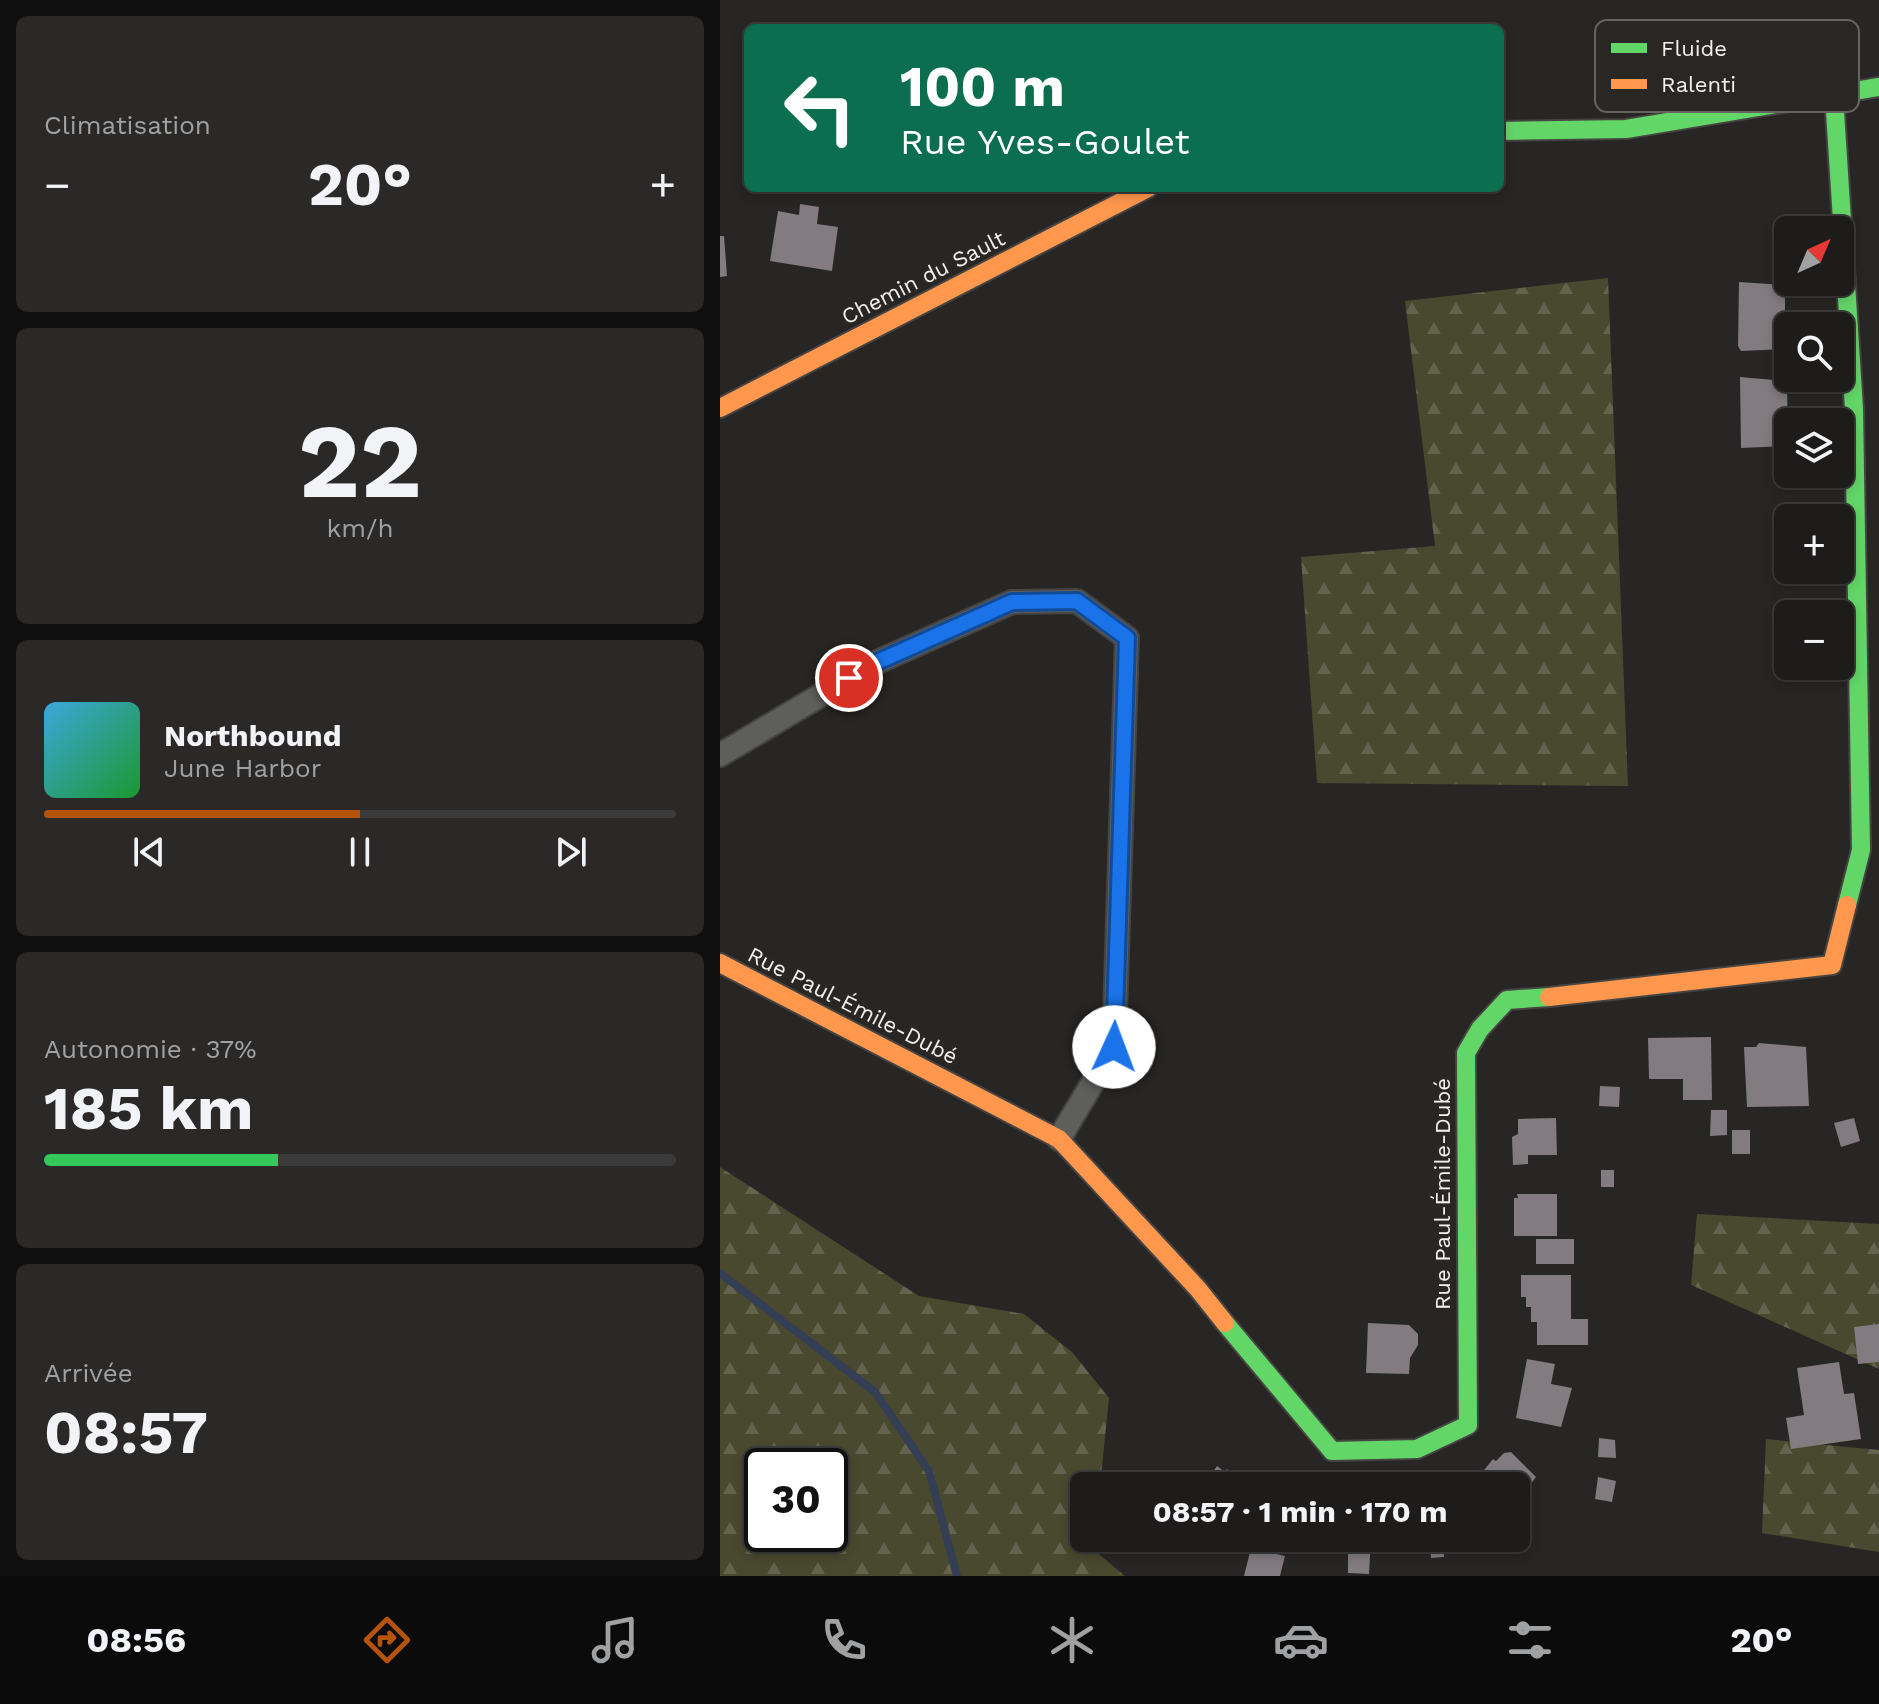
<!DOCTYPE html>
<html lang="fr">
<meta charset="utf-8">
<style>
body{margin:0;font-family:"Work Sans",sans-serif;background:#2a2928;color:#f1f3f6;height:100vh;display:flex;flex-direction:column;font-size:30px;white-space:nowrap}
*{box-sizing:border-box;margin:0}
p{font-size:26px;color:#a0a1a3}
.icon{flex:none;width:44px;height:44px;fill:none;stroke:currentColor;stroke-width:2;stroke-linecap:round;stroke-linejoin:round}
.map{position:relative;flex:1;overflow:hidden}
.details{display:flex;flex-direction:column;gap:16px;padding:16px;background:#100f0f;width:720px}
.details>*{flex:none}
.guide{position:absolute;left:24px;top:24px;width:760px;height:168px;border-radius:12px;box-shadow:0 4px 12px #0003,0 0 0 2px #3b3a3a;background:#0b6e4f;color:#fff;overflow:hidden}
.needle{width:52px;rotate:44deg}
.tools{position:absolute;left:1054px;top:216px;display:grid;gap:16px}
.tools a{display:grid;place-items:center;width:80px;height:80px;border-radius:12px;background:#1d1c1b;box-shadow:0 4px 12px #0003,0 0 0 2px #3b3a3a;font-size:40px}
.speed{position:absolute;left:24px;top:1448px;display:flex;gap:16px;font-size:40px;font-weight:700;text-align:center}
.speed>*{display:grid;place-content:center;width:104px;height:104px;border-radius:50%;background:#1d1c1b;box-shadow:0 4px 12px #0003,0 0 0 2px #3b3a3a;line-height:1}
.speed .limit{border:4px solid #111;border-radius:12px;background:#fff;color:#111}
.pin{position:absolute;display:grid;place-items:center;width:68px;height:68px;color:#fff;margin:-34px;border:4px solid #fff;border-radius:50%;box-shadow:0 2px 8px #0007}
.me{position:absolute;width:88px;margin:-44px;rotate:2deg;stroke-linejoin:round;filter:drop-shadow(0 0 6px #0008)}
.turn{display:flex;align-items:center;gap:28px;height:168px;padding:0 24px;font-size:36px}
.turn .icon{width:104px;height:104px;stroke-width:2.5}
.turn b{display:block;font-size:56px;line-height:68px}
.big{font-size:60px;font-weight:700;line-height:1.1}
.details .tile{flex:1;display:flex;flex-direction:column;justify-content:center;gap:12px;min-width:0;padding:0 28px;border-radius:12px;background:#2a2928}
.details .dial{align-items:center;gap:0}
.dial b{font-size:104px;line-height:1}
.song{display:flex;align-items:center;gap:24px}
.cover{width:96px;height:96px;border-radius:12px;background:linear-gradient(135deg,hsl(200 70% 55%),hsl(130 70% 35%))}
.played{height:8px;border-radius:4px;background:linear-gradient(90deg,#b45309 50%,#3b3a3a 50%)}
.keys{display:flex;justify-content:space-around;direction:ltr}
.heat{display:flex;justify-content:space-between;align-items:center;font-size:44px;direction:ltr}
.charge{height:12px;border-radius:6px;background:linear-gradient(90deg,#34c759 37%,#3b3a3a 0)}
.trip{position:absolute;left:350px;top:1472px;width:460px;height:80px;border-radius:12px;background:#1d1c1b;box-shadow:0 4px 12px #0003,0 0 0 2px #3b3a3a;font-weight:700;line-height:80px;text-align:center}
.menu{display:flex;height:128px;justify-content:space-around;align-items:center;background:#0c0b0b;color:#a0a1a3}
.menu .icon{width:56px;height:56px}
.menu .on{color:#b45309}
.menu b{font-size:36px;color:#f1f3f6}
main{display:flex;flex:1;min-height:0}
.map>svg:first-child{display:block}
.forest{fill:url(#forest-firs);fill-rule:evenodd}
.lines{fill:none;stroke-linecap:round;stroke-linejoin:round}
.stream{stroke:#343e54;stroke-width:8}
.building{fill:#827b7f}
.street-casing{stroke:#454443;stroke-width:26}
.fast-casing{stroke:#454443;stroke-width:22}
.slow-casing{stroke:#454443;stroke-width:22}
.street{stroke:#5e5e5d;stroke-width:22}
.fast{stroke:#63d668;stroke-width:18}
.slow{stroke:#ff974d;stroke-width:18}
.route-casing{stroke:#114b97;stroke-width:20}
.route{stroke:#1a73e8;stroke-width:14}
.labels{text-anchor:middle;stroke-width:8;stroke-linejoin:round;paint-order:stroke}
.street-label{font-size:22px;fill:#f2f1ef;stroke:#282723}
.key{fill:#282723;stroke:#656460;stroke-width:2}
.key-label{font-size:22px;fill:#f2f1ef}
</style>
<main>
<section class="details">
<div class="tile"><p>Climatisation</p>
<div class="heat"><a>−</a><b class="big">20°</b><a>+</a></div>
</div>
<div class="tile dial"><b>22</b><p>km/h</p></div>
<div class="tile">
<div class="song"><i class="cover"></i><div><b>Northbound</b><p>June Harbor</p></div></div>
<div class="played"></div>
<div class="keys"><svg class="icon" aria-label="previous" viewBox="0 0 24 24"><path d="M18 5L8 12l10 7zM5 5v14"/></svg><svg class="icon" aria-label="pause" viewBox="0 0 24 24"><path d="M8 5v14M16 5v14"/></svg><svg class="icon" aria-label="next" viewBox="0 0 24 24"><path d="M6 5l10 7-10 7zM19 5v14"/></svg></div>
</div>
<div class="tile"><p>Autonomie · 37%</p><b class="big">185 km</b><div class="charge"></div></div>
<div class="tile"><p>Arrivée</p><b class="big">08:57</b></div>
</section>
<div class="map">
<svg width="1159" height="1576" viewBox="0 0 1159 1576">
<defs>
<pattern id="forest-firs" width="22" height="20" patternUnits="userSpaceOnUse" patternTransform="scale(2)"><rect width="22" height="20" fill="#494930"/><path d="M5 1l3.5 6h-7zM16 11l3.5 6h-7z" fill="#64644e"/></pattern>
</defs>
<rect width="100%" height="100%" fill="#272624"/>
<path class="forest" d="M888 278 908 786 597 783 581 557 715 546 685 301Z
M0 1167 199 1296 304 1314 352 1352 389 1398 380 1486H364V1538H375L374 1550 405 1576H0ZM42 1466H110V1534H42Z
M977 1214 1159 1224V1369L971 1285Z
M1046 1439 1159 1450V1552L1042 1533Z"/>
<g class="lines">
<path class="stream" d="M0 1273 155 1392 209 1471 237 1576"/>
</g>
<path class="building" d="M80 204 99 207 97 224 118 227 112 271 50 261 58 211 79 215Z
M0 236H4L7 276 0 277Z
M1019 282 1065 285V349L1021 351 1018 346Z
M1020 377 1067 381 1068 446 1021 448Z
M991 1037 992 1100H963V1079H929L928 1038Z
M1039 1043 1086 1047 1089 1106 1027 1107 1024 1047H1036Z
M880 1086 900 1087 899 1107 879 1106Z
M991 1110H1007V1135L990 1136Z
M836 1118 837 1155H808V1164L793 1165 792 1137 798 1134V1119Z
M1134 1118 1140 1141 1121 1147 1114 1123Z
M1012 1130H1030V1154H1012Z
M881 1170H894V1187H881Z
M797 1194H837V1236H794V1198H798Z
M816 1239H854V1264H816Z
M801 1275H851V1319H868V1345H817V1322H811V1307H806V1297H801Z
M648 1323 689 1325 698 1334V1345L690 1358 689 1374 646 1373Z
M1159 1324V1362L1138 1364 1134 1327Z
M807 1359 835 1364 831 1384 852 1388 841 1427 796 1418Z
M1119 1362 1124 1394 1134 1393 1141 1439 1071 1449 1066 1418 1084 1415 1077 1368Z
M879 1438 895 1440 896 1458 878 1457Z
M791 1452 816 1477 806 1490 801 1486 796 1491V1486H774L760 1475 773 1459 776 1461 784 1453Z
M497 1466 505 1472 507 1469 532 1486H484Z
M878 1477 896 1481 892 1502 875 1499Z
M604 1538H651L649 1574 628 1573V1552H604Z
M691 1538H728L729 1544H724V1557L711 1558 710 1544 692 1546Z
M531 1548 565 1556 560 1576H524Z"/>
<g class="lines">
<defs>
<path id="street" d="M0 755 155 663 292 602 357 601 407 638 394 1047 339 1139"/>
<path id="fast" d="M1114 95 1134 409 1141 850 1127 905
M780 131 906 129 1159 87
M505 1323 612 1451 697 1449 748 1425 746 1053 760 1029 787 1000 829 997"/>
<path id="slow" d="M0 408 428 188
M0 963 339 1139 478 1289 505 1323
M829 997 1112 965 1127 905"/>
</defs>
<use href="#street" class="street-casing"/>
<use href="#fast" class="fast-casing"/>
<use href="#slow" class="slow-casing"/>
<use href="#street" class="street"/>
<use href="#fast" class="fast"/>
<use href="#slow" class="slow"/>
</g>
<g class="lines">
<defs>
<path id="route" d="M129 678 155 663 292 602 357 601 407 638 394 1047"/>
</defs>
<use href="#route" class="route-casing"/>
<use href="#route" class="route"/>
</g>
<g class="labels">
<g class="street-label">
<text transform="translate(203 277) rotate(-27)" y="8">Chemin du Sault</text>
<text transform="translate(133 1005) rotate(27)" y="8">Rue Paul-Émile-Dubé</text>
<text transform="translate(722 1194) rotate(-90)" y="8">Rue Paul-Émile-Dubé</text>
</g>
</g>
<rect x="875" y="20" width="264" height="92" rx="12" class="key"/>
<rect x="891" y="43" width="36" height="10" fill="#63d668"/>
<rect x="891" y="79" width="36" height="10" fill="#ff974d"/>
<g class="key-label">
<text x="941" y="56">Fluide</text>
<text x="941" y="92">Ralenti</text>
</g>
</svg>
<div class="tools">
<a><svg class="needle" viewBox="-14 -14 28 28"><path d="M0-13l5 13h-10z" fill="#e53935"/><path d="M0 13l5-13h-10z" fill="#a0a1a3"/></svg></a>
<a><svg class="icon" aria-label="search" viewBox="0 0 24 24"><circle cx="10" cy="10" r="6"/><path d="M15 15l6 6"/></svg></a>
<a><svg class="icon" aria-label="layers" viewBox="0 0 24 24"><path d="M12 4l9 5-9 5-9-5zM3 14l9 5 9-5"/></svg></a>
<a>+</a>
<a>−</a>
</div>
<div class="speed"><div class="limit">30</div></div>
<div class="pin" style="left:129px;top:678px;background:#d93025"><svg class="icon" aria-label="arrive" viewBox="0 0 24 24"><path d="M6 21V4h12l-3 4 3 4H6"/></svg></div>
<svg class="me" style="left:394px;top:1047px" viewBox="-20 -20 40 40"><circle r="19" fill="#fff"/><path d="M0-13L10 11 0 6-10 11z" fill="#1a73e8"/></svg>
<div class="trip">08:57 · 1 min · 170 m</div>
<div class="guide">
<div class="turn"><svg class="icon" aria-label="left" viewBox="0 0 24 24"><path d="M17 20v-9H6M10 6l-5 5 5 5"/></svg><div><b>100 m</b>Rue Yves-Goulet</div></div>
</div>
</div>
</main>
<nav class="menu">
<b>08:56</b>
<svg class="icon on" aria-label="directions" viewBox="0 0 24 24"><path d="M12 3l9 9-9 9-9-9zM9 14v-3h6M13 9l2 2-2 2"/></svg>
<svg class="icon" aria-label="music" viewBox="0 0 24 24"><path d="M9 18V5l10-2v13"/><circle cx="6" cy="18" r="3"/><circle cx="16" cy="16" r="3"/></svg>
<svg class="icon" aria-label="phone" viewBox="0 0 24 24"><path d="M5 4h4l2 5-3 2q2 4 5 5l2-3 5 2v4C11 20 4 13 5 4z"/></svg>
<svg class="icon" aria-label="climate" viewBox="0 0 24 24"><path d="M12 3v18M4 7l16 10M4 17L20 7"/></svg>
<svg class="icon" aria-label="car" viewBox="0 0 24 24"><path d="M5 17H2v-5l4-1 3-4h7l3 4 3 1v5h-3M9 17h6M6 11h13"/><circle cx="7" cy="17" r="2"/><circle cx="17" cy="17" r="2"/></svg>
<svg class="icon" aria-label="filters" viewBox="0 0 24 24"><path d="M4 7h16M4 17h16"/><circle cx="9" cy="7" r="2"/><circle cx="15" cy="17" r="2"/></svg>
<b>20°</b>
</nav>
